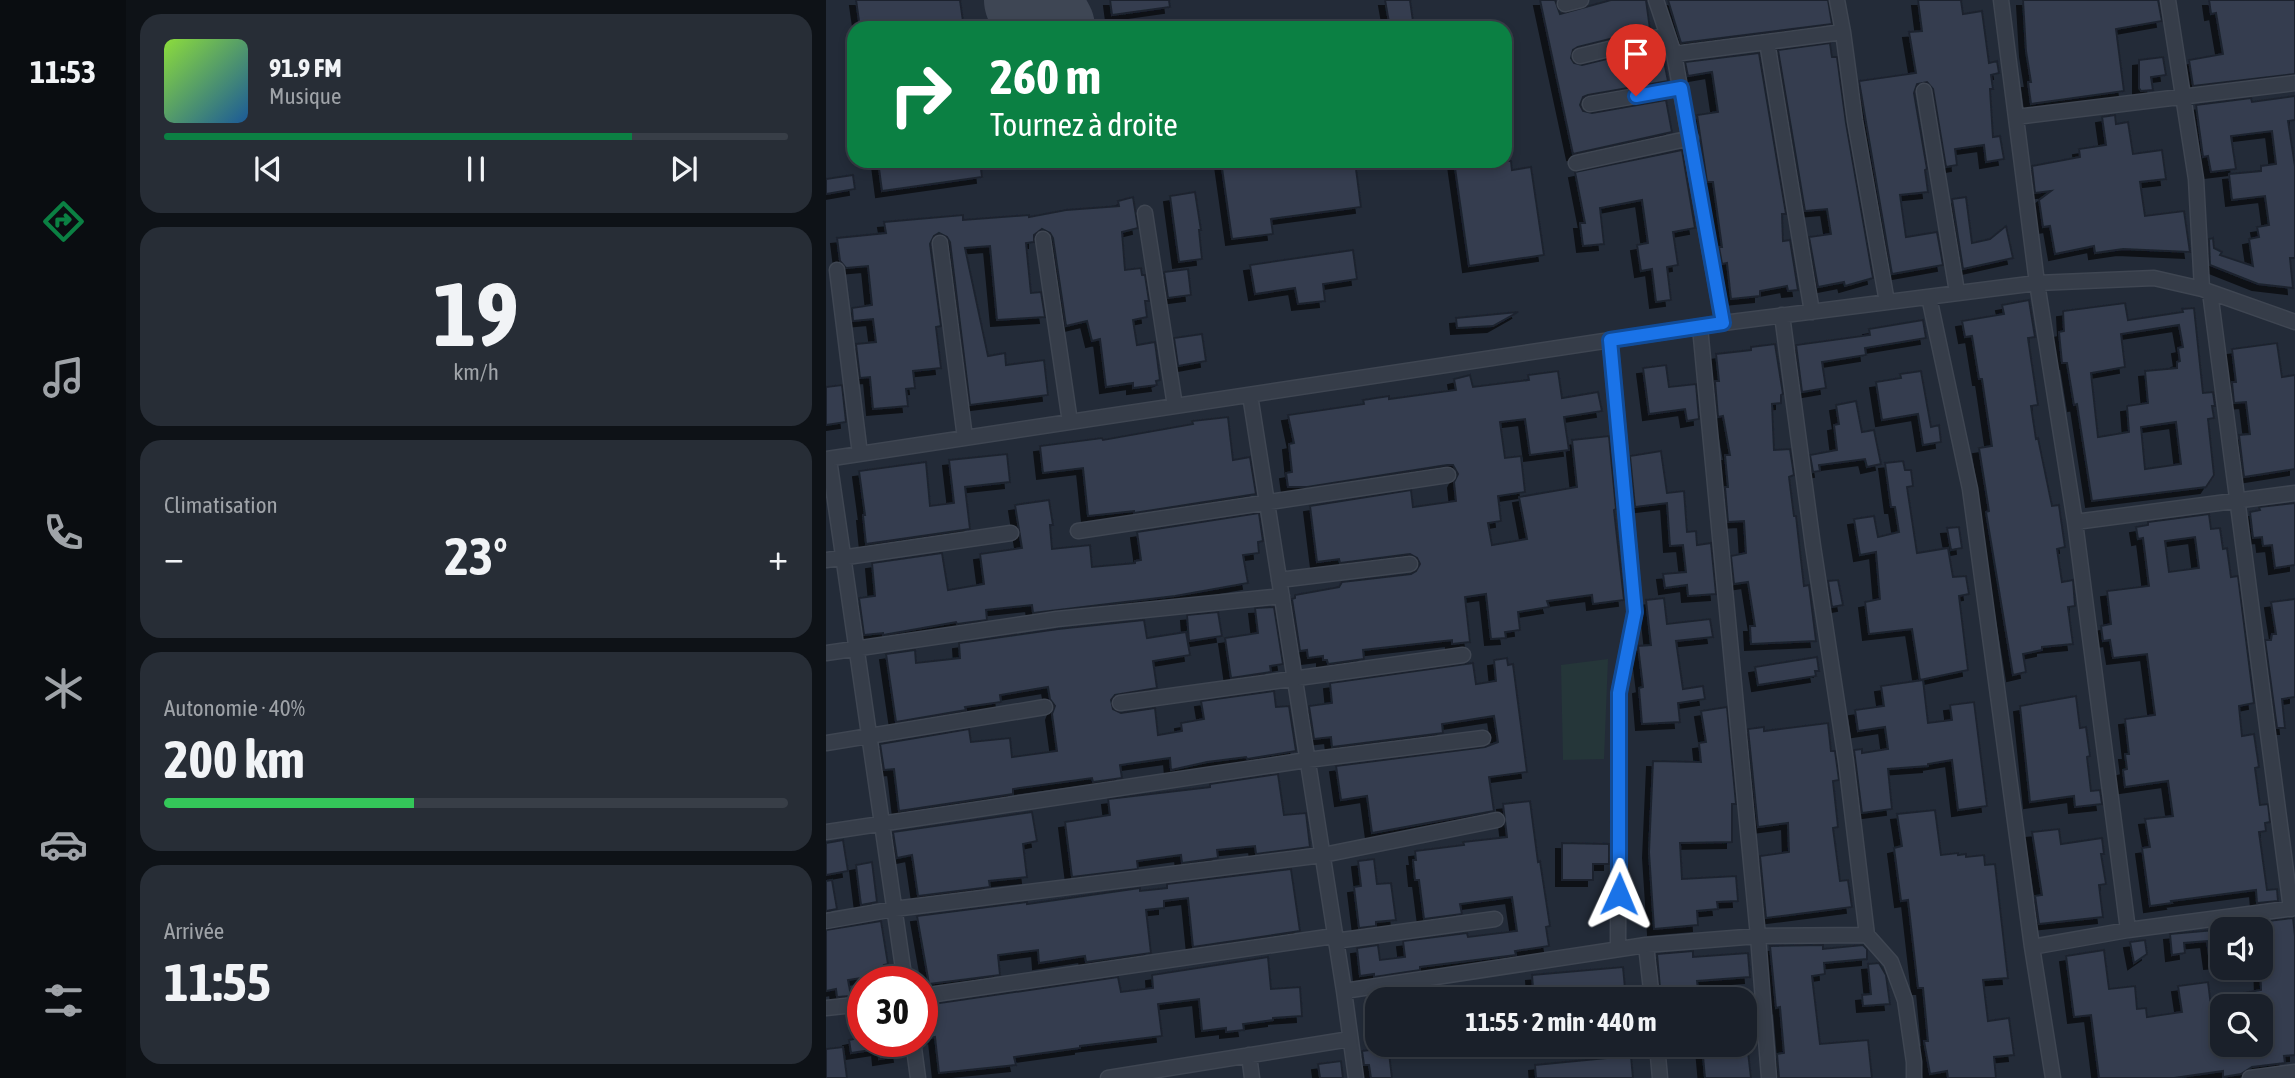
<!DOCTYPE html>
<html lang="fr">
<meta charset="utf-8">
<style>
body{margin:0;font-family:"Asap Condensed",sans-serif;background:#272d36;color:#f1f3f6;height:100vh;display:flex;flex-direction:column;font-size:26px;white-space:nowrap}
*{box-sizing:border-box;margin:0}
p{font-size:23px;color:#9fa3a8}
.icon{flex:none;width:38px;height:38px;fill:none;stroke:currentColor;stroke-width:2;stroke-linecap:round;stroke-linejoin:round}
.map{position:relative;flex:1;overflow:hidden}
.panel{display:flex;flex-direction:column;gap:14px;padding:14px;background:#0e1217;width:700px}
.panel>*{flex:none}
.guide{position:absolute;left:21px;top:21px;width:665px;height:147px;border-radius:21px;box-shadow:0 4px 10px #0003,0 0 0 2px #383e47;background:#0b8043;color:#fff;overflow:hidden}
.controls{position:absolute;left:1384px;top:917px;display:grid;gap:14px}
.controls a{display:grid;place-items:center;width:63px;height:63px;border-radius:14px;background:#1a202a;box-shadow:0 4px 10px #0003,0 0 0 2px #383e47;font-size:35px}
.speed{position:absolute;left:21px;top:966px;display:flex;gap:14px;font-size:35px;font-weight:700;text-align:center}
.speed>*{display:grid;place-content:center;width:91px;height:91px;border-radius:50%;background:#1a202a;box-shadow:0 4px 10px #0003,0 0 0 2px #383e47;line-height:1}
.speed .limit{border:10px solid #d22;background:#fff;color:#111}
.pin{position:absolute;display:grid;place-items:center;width:60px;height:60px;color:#fff;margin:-72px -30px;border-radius:50% 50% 50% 0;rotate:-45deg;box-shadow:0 0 7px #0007}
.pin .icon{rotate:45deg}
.me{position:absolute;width:77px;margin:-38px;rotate:1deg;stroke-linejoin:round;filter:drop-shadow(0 0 5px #0008)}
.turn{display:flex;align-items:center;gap:24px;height:147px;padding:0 28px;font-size:32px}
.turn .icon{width:91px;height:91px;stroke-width:2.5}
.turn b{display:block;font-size:49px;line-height:60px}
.big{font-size:52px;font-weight:700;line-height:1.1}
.panel .tile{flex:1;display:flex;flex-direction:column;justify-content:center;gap:10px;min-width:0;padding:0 24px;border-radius:21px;background:#272d36}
.panel .dial{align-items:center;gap:0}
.dial b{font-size:91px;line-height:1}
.song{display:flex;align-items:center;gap:21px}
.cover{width:84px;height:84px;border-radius:10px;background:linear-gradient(135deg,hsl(90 70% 55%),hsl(210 70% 35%))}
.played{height:7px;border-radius:4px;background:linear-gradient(90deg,#0b8043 75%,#383e47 75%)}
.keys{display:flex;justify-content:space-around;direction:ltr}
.heat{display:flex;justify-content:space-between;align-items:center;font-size:38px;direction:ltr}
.charge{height:10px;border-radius:5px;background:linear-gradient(90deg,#34c759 40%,#383e47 0)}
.trip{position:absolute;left:539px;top:987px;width:392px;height:70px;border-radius:21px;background:#1a202a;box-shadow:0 4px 10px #0003,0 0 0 2px #383e47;font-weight:700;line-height:70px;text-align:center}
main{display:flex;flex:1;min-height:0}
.menu{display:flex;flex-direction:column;width:126px;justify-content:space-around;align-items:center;background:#0a0d11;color:#9fa3a8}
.menu .icon{width:49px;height:49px}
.menu .active{color:#0b8043}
.menu b{font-size:32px;color:#f1f3f6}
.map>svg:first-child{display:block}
.green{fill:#253639}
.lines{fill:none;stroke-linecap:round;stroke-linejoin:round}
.runway{stroke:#3e4654;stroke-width:96}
.building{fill:#353e4f;stroke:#1d242f;stroke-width:2;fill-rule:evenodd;filter:url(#shadow)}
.minor-casing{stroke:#3f4652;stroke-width:17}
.minor{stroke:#363d49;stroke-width:14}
.route-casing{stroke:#114b97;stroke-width:18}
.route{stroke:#1a73e8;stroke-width:12}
</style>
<main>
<nav class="menu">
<b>11:53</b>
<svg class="icon active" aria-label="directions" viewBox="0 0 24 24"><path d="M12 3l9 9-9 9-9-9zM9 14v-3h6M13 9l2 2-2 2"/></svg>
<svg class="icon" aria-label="music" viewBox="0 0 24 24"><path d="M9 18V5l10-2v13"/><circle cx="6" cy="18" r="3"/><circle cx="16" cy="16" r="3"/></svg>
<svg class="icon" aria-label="phone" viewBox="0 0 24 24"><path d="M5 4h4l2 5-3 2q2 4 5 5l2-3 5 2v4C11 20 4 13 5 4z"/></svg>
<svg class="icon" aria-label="climate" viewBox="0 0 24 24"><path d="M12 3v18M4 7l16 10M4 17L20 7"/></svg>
<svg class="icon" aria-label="car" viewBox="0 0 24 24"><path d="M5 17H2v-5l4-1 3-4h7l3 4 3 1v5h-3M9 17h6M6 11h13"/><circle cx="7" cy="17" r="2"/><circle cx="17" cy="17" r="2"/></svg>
<svg class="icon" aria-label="filters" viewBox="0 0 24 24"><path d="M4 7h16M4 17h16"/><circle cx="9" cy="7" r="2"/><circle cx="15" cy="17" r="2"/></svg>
</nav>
<section class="panel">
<div class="tile">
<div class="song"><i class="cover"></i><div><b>91.9 FM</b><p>Musique</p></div></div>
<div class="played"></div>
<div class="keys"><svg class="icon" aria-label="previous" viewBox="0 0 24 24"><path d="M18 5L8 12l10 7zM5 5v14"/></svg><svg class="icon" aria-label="pause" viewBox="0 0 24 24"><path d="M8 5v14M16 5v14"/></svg><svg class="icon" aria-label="next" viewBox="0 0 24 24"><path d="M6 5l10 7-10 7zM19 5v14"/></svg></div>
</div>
<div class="tile dial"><b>19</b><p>km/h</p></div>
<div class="tile"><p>Climatisation</p>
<div class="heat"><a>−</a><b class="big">23°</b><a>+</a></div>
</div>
<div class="tile"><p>Autonomie · 40%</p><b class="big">200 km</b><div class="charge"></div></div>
<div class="tile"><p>Arrivée</p><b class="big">11:55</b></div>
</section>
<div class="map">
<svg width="1469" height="1078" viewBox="0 0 1469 1078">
<defs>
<filter id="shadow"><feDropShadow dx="-6" dy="6" stdDeviation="0" flood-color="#0009"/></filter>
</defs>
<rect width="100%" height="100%" fill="#232b38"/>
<path class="green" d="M782 659 778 759 737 760 735 665Z"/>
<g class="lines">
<path class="runway" d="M206 0 221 28"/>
</g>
<path class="building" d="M30 0H134L138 28H34Z
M284 0H343L344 7 286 15Z
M559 0H584L588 28H564Z
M714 0H729L734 14 785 0H820L824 29 752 47 747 50 745 58 748 63 756 65 835 46 842 81 762 95 757 97 754 105 757 111 766 113 840 100 846 132 747 154Z
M842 0H1002L1006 24 855 43Z
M1092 0H1135L1137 14 1156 11 1163 63 1171 61 1173 73 1165 75 1167 89H1164L1167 137 1174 136 1178 159 1160 162 1158 145 1129 149 1131 165 1120 167 1107 89 1101 82 1091 84 1088 93 1101 169 1099 170 1102 192 1074 195 1080 237 1111 232 1117 265 1066 274 1033 81 1090 73 1083 32 1096 31Z
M1197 0H1332L1336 21 1290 29 1298 91 1205 104 1202 82H1205L1200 51Z
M1383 0H1469V74L1367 86 1363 60 1397 54 1390 13 1385 14Z
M1004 43 1006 57H1011L1020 123 1047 278 1019 286 1018 282 992 287 983 237 1005 234 1001 209 979 211 952 50Z
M933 53 960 214H956L957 241 964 240 972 290 962 291 961 286 934 291V296L905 299 901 263 896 264 893 247H896L887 182H881L871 115 892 112 886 72 862 76 859 62Z
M1337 57 1340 75 1325 77 1327 90 1315 91 1313 88V60Z
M1469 96V120L1462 121 1469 166V258H1464L1467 288 1432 284 1384 265 1383 239 1387 238 1388 248 1396 252 1394 255 1427 266 1423 239 1433 237 1431 227 1443 225 1439 196 1406 200 1403 174 1435 171V166L1450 164 1446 131 1405 136 1410 169 1385 172 1382 156 1377 157 1370 105 1425 98 1426 102Z
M1289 115 1290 124 1302 122 1307 154 1336 150 1340 179 1314 182 1319 216 1358 211 1364 252 1297 249 1269 253 1268 246 1229 254 1224 226 1217 227 1213 200 1225 191 1209 193 1206 166 1254 157 1253 149 1280 145 1276 117Z
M856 150 869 228 847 232 852 265 841 267 845 300 830 302 826 269 815 271 811 245 822 243 816 200 774 208 778 244 757 246 754 223H759L749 172Z
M52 161H154L156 177 56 191Z
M395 161H529L535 207 445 219 447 234 406 239Z
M628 161H685L686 170 705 167 718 255 643 266Z
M27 175 29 189 0 194V179Z
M369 192 375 230H373L376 259 353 262 344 196Z
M307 197 312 228 296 232 299 270 315 268 316 275H319L323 301H319L321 317 307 320 311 345 329 342 334 380 330 381 331 385 307 388V383L280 387 274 339 266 341 261 321 240 326 227 238 224 233 216 229 208 235V242L200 243 205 293 215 292 219 317 171 320 164 246 139 248 162 356 179 353 180 365 218 360 222 395 144 405 124 242 121 237 113 233 108 236 104 244 115 326 110 327 115 368 87 371 89 388 80 389 82 406 47 409 44 377 34 378 30 344 50 342 47 319 27 321 26 308 46 305 42 266 20 268 14 261 11 238 60 233 58 222 137 215V220L203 215V217L240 210 293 206 292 201Z
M1140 197 1146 243 1164 239 1180 226 1187 258 1137 269 1126 199Z
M527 250 531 279 497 284 499 301 472 304 469 288 429 294 424 265Z
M362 269 365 295 342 298 338 272Z
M1203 300 1209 337 1202 338 1212 405 1205 406 1210 439 1212 438 1226 506 1233 505 1239 547 1231 549 1236 582 1247 580 1249 606 1242 607 1247 644 1216 647V650L1197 654 1200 672 1187 675 1160 512 1163 511 1153 448 1166 446 1156 379H1153L1146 336 1139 337 1136 321 1178 314 1176 305Z
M1299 303 1302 320 1357 312 1356 309 1368 308 1377 393 1387 392 1389 406H1386L1388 418 1382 419 1388 475 1380 487 1266 501 1251 404 1248 405 1241 363H1236L1233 332 1238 331 1237 311ZM1353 325 1357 347 1352 348 1354 361 1351 362V368L1319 371 1322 403 1301 406 1303 432 1272 437 1265 373 1299 367 1295 334ZM1350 422 1355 464 1319 469 1315 427Z
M692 312 667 326 631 328 630 318Z
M1097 320 1100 338 1039 348 1040 355 996 362 1000 388 976 392 970 345 1044 335 1043 329Z
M376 334 380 361 352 366 348 338Z
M1451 343 1456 377 1469 375V469L1418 477 1413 435 1424 434 1420 402 1408 403 1406 382H1410L1406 349Z
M949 344 957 394 955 395V403L946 404 948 450 964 449 968 475 963 477 968 516H970L978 586 983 585 990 641 925 644 924 626H929L922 582 908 584 905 556 920 553 918 521 902 522 899 487H902L899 455H904L897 416 892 417 889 381H893L890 354 925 350V347Z
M840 365 843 387 870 384 873 419 861 421 859 409 823 414 817 368Z
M732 371 736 398 772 392 776 411 738 417 743 450 704 455 699 419 674 422 679 458 695 456 699 492 672 496 675 521 662 523 666 545 701 539 693 497 751 487 746 440 783 436 790 509 788 510 798 600 767 604 766 595 721 601 723 607 692 612 694 630 679 632 680 638 665 639 660 594 639 597 644 642 626 644V640L537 650 538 659 502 664 501 660H497V656L482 658 481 650 474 651 466 599 469 598V595L513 587 516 582 585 574 590 571 594 564 591 558 584 554 514 563 513 559 491 562 484 506 585 490 587 507 630 501 628 482 632 474 627 465H621L481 487H462L460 473 466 472 463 444 468 443 462 415 538 404 537 400 563 396V399L630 390 628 379 644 375 647 387 703 380 702 375Z
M1095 371 1105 427 1113 425 1115 442 1097 445 1092 414 1056 420 1050 382 1075 378 1074 374Z
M16 385 20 422 0 425V387Z
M1030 401 1036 432 1048 430 1055 464 1041 467 1039 459 993 465 994 471 987 472 984 455 1011 450 1008 425 1013 424 1010 405Z
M402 417 407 460 424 457 430 494 308 513V511L262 516 257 468 217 473 214 446 276 438 277 440 367 424 366 421Z
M835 451 841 493 858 491 861 532 870 531 871 545 885 543 890 594 862 596 861 585 839 588 837 574 860 572 857 545 844 546 841 503 809 507 804 456Z
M181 454 184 482 139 487 144 529 40 544 37 515H39L33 471 100 462 104 506 128 503 123 460Z
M1077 461 1079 470H1085L1087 486 1081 487 1091 553 1122 548 1127 577 1140 576 1143 594 1133 596 1142 670 1094 680 1086 629 1043 634 1039 602 1054 599 1050 552 1034 555 1028 519 1048 516 1052 537 1073 532 1069 507H1065L1059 463Z
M223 500 227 525H224L226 549 264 545 266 567 309 563V561L315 560 311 532 433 513 437 541 432 542 433 553 417 555 422 583 349 596 207 613 206 605 160 610 161 620 131 624 130 622 57 635V633L38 635 33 598 49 596 46 563 116 553 122 590 158 584 154 554 196 548 189 505Z
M1469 503V565L1449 568 1446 545 1437 546 1436 537 1427 538 1424 512 1434 510 1433 507Z
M1383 514 1385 529 1394 528 1397 549 1401 548 1405 577 1412 576 1428 703 1413 706 1416 736 1428 734 1433 767 1429 768 1434 805 1442 804 1444 822 1439 823 1440 831 1433 832 1441 890 1451 889 1452 901 1431 903 1430 890 1345 901 1346 903 1324 906 1316 848 1324 847 1319 819 1347 816 1342 781 1299 787 1297 770 1301 769 1299 754H1303L1299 719 1329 715 1321 654 1287 658 1284 640 1277 641 1275 626 1285 624 1281 591 1323 586 1317 538 1312 539 1310 527 1322 525V522ZM1369 537 1373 568 1343 572 1339 541Z
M1133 527 1136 548 1125 550 1121 528Z
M1012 580 1017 605 1006 607 1002 581Z
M838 598 841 624 884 619 887 637 850 641 857 689 877 686 879 699 852 703 854 722 816 724 813 688 817 687 812 646 825 645 820 600Z
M1469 599V697L1456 699 1459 728H1451L1439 640H1445L1446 634H1450L1445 602Z
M448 607 457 664 444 666 445 672 405 678 399 638 432 633 429 608Z
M392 612 396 636 363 641 361 615Z
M318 620 321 638 360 632 364 655 327 661 331 688 289 695 285 700 287 709 295 713 329 708 332 735 356 731 355 723 378 719 375 701 448 691 450 707 463 706 470 751 421 759 420 757 381 762 345 770 344 758 294 765 296 778 267 782 266 778 187 789V794L73 811 68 769 58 770 54 744 143 729 145 742 184 738 186 757 231 751 226 714 229 706 224 699 222 687 174 695 175 702 139 707 140 710 70 722 60 654 89 650 90 663 134 658 133 643 232 629Z
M991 657 993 671H989L990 676 932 685 929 667Z
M681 658 682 665 687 664 701 772 663 777 668 811 546 833 541 796 515 800 510 766 659 747 672 742 668 716 616 724 617 733 506 747 505 737 488 739 483 706 506 703 504 683 647 663 650 684 670 681 668 660Z
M1097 680 1102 723 1126 720 1124 705 1148 702 1161 806 1132 810 1126 760 1102 764V766L1062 769 1066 809 1036 813 1028 750 1036 749V753L1062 749 1059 727 1032 731 1029 710 1058 706 1055 686Z
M1250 696 1254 728 1260 727 1264 756 1261 757 1265 791 1274 790 1276 804 1249 807 1248 796 1204 802 1194 706Z
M901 707 910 804H906V842L854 843 856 879 910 876 912 901 891 902 892 909 871 911 872 925 828 929 823 852 827 761 875 762 873 743 880 742 875 711Z
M1002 723 1005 751H1009L1013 780 1007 781 1012 827 1007 828 1014 881 1022 880 1026 907 940 918 934 856 963 852 962 823 932 827 922 729 938 727V731Z
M452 774 458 815 480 813 484 847 430 854 429 846 391 850 392 858 356 863 355 855 311 861 312 869 246 877 239 822 284 815 282 799 384 787V784Z
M704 801 712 862 714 861 724 926 720 927 723 946 689 951 690 955 594 967V970L548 977V974L534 976 531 948 552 945 554 960 579 957 577 941 641 933 642 937 691 931 686 897 634 904 636 914 598 919 593 880H589L587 860H590L589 851 638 845 637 842 681 837 677 804Z
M1109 810 1115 855 1132 853V855L1140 854V857L1158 855 1159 865 1169 864 1182 978 1157 980 1162 1021 1183 1018 1188 1055 1168 1057 1170 1078H1122L1121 1071 1104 1074 1098 1041H1102L1097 988H1092L1082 900 1075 901 1068 848 1076 846 1071 814Z
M206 812 211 841 197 844 201 877 163 881 164 887 92 896 86 855 71 858 67 832Z
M1233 829 1235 844 1276 838 1278 854H1275L1280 884 1273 885 1277 917 1213 924 1209 896 1216 895 1206 832Z
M17 840 22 871 0 875V843Z
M736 843 783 844V864H767V880H736Z
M548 859 551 884 565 883 570 920 550 922V926L533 928 528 887 535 886 532 861Z
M46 862 51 902 35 905 30 865Z
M465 869 474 931 367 947 362 898 338 901V908L320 910 325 953 260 962 259 956 213 963 212 950 172 955 174 975 103 984 91 916 201 902V904L314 888V891L341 888V884Z
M6 880 11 909 0 911V881Z
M1467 918 1469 936V1055L1458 1056 1459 1063 1426 1067 1415 1074 1397 1077V1071L1348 1078H1273L1265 1015 1248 1017 1240 956 1278 950 1283 989 1309 986 1311 1009 1320 1008 1321 1017 1356 1012 1352 986 1382 982 1385 1006 1396 1004V1045H1435V1006H1419L1417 993 1435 990 1433 922Z
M55 921 62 964 58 965 60 974 22 980 25 996 11 997 10 989 0 991V930Z
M1389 930V938L1396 937V962L1384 963 1381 941 1358 943 1359 953 1346 955 1344 934Z
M1319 940 1321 954 1308 963 1304 942Z
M997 945V949L1037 945 1041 949V959L998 963 999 974 986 976 994 1044 1042 1040 1046 1078H953L951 1054 958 1053 954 1007 950 1008 944 946Z
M867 951V957L922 953 924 977 871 981 873 999H835L831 954Z
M442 957 445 989 474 987 476 1016 447 1018V1020L417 1024 418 1030 400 1032V1028L376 1031 373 999 332 1004 336 1036 254 1046V1048L188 1057 190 1065 113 1073 109 1037 104 1038 100 1005 292 977 295 992 327 988 326 975Z
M1053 963 1060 975 1064 1004 1037 1006 1036 995 1045 994 1042 964Z
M797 967 800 999H708L706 975Z
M37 1037V1041H70L73 1056 53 1059 52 1049 25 1053 23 1040Z
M778 1045H804L807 1078H710L709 1065 780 1058Z
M876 1045H902L903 1054 922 1052 925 1078H879Z
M17 1047 21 1078H0V1049Z
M551 1049V1055L563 1053 566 1078H545L543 1065H538L536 1051Z
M515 1061 517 1078H494L492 1064Z"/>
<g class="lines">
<defs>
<path id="minor" d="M830 0 848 54 897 323
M1011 0 1017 32 1029 121 1061 302
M1175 0 1211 283 1249 522 1302 930
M1342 0 1370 179 1376 289
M739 4 755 0
M941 42 1017 32
M848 54 941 42 986 312
M754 56 841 35
M1098 91 1131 292
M764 104 855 88
M1190 117 1469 83
M750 163 865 138
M319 213 349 406
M217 239 244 422
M114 243 139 438
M11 270 34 454
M1384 292 1465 909
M1103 297 1144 489 1206 947 1227 1078
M956 315 987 546 1020 761 1041 935 1065 962 1079 1000 1088 1062V1078
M874 327 932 936 943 1078
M784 340 809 612 793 693 792 948
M424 395 518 991 530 1078
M0 459 897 323 1211 283 1328 278 1376 289 1469 322
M3 459 79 982
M1249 522 1469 493
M252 531 622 475
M0 560 185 533
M453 580 584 564
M0 653 231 619 456 596
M294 703 637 655
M0 743 219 707
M0 832 481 760 657 738
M0 921 68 909 497 855 671 820
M509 941 669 919
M820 945 826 999
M1206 947 1302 930 1469 908
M518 991 820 945 932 936 1041 935
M96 996 508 936
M0 1008 37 1004
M87 1041 92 1078
M831 1045 834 1078
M423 1055 426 1078
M282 1078 524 1039
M1424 1078 1469 1072"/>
</defs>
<use href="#minor" class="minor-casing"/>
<use href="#minor" class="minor"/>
</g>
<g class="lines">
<defs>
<path id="route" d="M793 894V693L809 612 784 340 897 323 855 88 810 96"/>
</defs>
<use href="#route" class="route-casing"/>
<use href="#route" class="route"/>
</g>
</svg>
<div class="controls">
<a><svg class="icon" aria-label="sound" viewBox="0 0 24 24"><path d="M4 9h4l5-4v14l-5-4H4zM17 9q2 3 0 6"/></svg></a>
<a><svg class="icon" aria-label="search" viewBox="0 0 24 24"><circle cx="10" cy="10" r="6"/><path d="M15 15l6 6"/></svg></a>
</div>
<div class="speed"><div class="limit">30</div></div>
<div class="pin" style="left:810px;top:96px;background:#d93025"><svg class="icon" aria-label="arrive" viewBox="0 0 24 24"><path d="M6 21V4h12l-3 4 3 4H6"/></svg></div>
<svg class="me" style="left:793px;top:894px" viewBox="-20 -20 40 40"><path d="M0-17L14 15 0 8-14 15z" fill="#1a73e8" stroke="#fff" stroke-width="4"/></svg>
<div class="trip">11:55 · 2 min · 440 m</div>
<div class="guide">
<div class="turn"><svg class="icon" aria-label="right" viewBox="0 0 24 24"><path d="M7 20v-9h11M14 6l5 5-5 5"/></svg><div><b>260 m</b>Tournez à droite</div></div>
</div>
</div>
</main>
